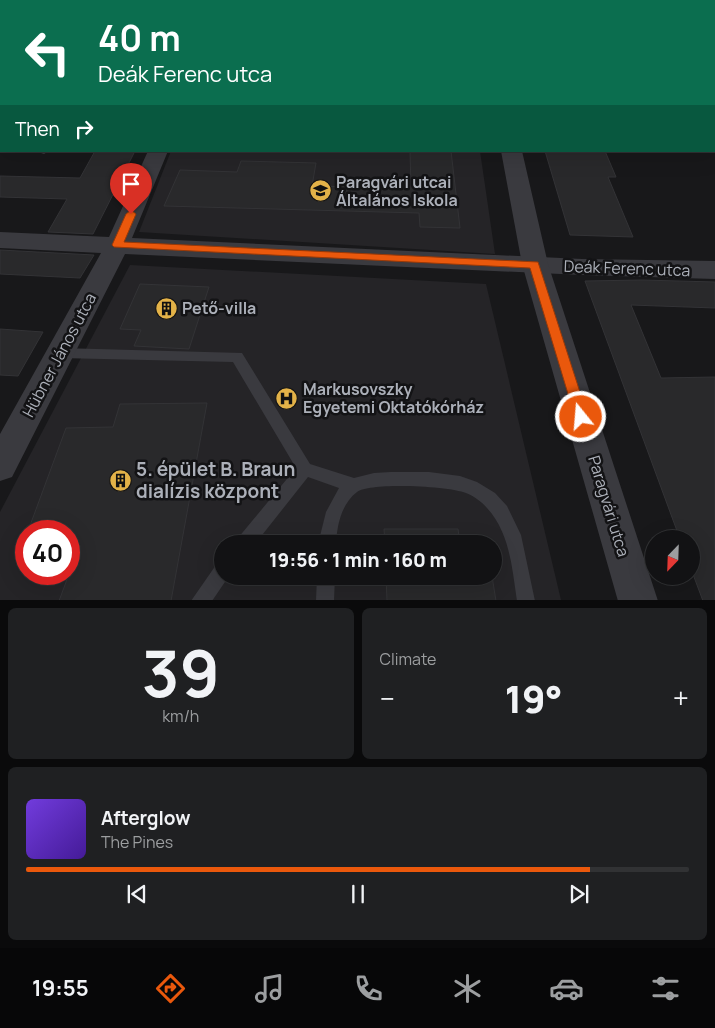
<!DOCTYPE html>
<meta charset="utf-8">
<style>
body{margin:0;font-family:Manrope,sans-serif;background:#1f2022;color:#f1f3f6;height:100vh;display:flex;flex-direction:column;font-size:19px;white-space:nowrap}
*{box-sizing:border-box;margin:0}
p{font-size:16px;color:#9c9ea0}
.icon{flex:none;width:28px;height:28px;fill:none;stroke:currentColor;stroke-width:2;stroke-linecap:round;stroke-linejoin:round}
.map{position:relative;height:600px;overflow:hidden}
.drawer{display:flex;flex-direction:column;gap:8px;padding:8px;background:#0a0a0b;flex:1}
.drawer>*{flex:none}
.top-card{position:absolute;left:0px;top:0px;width:715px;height:152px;box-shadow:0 5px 20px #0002,0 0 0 1px #313234;background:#0b6e4f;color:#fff;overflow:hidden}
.needle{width:32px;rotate:203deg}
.controls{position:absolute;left:645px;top:530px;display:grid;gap:10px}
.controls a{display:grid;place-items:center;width:55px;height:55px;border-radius:50%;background:#121214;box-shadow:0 5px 20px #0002,0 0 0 1px #313234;font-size:25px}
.speed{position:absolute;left:15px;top:520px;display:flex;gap:10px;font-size:25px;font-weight:700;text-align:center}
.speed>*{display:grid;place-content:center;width:65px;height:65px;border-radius:50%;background:#121214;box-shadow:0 5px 20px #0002,0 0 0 1px #313234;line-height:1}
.speed .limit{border:8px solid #d22;background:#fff;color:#111}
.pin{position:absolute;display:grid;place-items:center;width:42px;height:42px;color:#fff;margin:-51px -21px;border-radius:50% 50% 50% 0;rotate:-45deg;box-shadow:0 0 5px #0007}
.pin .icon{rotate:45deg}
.me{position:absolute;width:55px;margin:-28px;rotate:343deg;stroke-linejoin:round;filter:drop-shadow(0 0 4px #0008)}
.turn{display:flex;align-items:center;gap:18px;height:105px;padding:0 15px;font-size:22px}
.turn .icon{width:65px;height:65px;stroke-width:2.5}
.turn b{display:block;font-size:35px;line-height:42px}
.then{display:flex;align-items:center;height:48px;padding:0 15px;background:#0003;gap:10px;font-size:19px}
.big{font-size:38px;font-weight:800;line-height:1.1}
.drawer .card{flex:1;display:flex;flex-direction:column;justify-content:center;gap:8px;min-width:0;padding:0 18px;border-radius:8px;background:#1f2022}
.drawer .dial{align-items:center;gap:0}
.dial b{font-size:65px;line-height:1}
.song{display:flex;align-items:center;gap:15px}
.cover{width:60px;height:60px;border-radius:8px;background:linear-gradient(135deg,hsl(260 70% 55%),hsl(260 70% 35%))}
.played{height:5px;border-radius:2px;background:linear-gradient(90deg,#ea580c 85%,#313234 85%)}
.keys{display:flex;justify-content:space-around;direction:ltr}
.heat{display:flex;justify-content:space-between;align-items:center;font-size:28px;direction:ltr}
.drawer .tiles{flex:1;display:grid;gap:8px;grid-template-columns:1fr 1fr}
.card:last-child{grid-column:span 2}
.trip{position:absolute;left:214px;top:535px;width:288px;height:50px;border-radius:25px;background:#121214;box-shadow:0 5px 20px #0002,0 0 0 1px #313234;font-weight:800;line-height:50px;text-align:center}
.tabs{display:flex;height:80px;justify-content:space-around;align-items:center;background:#070708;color:#9c9ea0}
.tabs .icon{width:35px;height:35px}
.tabs .current{color:#ea580c}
.tabs b{font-size:22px;color:#f1f3f6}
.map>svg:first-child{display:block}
.built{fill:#252427;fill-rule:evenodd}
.building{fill:#29292b;stroke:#333336}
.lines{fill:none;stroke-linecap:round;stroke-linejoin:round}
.service{fill:#3a3a3f;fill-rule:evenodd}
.minor{fill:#3a3a3f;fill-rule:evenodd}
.tertiary{fill:#3a3a3f;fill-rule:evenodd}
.secondary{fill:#48494f;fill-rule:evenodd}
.route{fill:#ea580c;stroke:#983908}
.labels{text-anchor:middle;stroke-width:5;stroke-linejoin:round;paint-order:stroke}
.poi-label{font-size:16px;font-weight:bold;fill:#acb0b9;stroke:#131315;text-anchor:start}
.street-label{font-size:16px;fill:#acb0b9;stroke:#131315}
.near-poi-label{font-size:19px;font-weight:bold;fill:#acb0b9;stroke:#131315;text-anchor:start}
</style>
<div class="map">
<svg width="715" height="601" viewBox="0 0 715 601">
<rect width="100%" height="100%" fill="#18181a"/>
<path class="built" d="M171 151H480L495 254 139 232Z
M130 265 486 284 561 600 0 601V512ZM26 531H69V574H26ZM222 544H492V576H222Z"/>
<path class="building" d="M95 151H135L93 234 48 232 67 199 0 197V176L80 178Z
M410 151H451L460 228 420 227 419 213 164 206 180 170 237 172 241 161 316 163 312 186 411 188Z
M545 151H605L616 177H608L633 237 570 235Z
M0 250 94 255 80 278 0 274Z
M642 280 715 282V308L631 305 661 378 715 377V601H703L691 569V539H680L585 281Z
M140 284 209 287 189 349 134 346 141 330 120 329Z
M0 329 43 332 18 376 0 375Z
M207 403 171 601H59L69 574V531H28L66 428 113 427 120 404Z
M384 529H458L460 544H385Z
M386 576H492L496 601H387Z"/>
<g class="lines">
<path class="service" d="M1 129V135L0 136V130Z
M0 146 1 151 4 152 0 153Z
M35 151H49L44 154Z
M60 348 242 353 310 464 354 478 374 473 391 472H429L460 476 477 482 495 493 507 506 521 535 535 601H517C512 568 510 533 487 508 482 502 474 496 466 493 449 486 370 482 357 492 341 504 337 526 336 544H318L326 512 339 488 308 477 255 544H235L238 538 296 468 233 362 60 358 55 357 53 353 55 349Z
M222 562V576H229L212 601H191L216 565Z
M317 576H335L334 601H316Z"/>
<path class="minor" d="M612 0H626L627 1H613Z
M0 55H1V65H0Z
M148 151H168L132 238 582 259 715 261V279L582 275 125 254 12 477 0 481V434L101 253 0 248V232L109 237Z"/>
<path class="tertiary" d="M501 151H522L548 264 658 601H618L522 264Z"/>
<path class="secondary" d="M424 0H451L452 1H425Z
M714 3H715V11H714Z"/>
</g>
<path class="route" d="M131 210 136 214 124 242 538 262 588 417 586 421H577L575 417 530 268 114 247 112 245 126 214Z"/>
<defs>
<symbol id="school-disc" viewBox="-11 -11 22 22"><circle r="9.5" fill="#e3b248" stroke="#131315"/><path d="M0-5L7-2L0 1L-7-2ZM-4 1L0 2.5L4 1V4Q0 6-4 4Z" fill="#111"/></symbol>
<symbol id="building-disc" viewBox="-11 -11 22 22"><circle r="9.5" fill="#e3b248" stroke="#131315"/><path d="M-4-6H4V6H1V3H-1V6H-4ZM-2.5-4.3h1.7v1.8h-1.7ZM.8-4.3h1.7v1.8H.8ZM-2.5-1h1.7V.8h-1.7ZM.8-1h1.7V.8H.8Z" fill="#111"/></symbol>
<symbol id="hospital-disc" viewBox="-11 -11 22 22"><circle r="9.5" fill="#e3b248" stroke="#131315"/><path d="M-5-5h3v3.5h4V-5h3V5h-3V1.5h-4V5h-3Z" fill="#111"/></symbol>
</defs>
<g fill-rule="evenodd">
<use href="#school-disc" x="308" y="178" width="25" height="25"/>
<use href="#building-disc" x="154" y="296" width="25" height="25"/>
<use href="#hospital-disc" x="274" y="386" width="25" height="25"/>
<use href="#building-disc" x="108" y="468" width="25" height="25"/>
</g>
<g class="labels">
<g class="poi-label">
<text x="336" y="188">Paragvári utcai<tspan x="336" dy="18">Általános Iskola</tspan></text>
<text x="182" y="314">Pető-villa</text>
<text x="303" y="395">Markusovszky<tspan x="303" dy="18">Egyetemi Oktatókórház</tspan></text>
</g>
<g class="street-label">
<text transform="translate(627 268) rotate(2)" y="6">Deák Ferenc utca</text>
<text transform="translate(59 355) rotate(-62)" y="6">Hübner János utca</text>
<text transform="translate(609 506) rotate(73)" y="6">Paragvári utca</text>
</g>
<g class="near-poi-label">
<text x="136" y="476">5. épület B. Braun<tspan x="136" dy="22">dialízis központ</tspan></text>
</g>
</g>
</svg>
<div class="controls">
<a><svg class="needle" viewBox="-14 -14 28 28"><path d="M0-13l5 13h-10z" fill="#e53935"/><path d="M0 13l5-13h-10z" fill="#9c9ea0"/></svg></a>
</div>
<div class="speed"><div class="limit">40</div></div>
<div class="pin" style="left:131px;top:214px;background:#d93025"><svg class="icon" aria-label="arrive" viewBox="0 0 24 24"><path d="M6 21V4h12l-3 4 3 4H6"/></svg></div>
<svg class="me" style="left:581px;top:417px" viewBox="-20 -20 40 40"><circle r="17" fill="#ea580c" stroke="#fff" stroke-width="3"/><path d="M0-11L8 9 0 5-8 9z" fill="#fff"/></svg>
<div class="trip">19:56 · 1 min · 160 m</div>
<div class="top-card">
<div class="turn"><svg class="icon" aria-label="left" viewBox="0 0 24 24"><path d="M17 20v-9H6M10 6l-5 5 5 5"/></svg><div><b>40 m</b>Deák Ferenc utca</div></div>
<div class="then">Then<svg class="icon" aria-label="right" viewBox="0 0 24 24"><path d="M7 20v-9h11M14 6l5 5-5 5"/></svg></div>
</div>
</div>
<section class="drawer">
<div class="tiles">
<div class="card dial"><b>39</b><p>km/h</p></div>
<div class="card"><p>Climate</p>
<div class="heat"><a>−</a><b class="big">19°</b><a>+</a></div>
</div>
<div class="card">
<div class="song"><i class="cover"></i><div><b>Afterglow</b><p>The Pines</p></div></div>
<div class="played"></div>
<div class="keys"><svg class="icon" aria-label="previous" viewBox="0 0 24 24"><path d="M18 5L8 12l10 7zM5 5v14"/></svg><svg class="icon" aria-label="pause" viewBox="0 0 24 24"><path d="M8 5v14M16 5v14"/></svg><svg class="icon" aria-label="next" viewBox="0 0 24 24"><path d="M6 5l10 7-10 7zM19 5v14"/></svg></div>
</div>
</div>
</section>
<nav class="tabs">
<b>19:55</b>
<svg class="icon current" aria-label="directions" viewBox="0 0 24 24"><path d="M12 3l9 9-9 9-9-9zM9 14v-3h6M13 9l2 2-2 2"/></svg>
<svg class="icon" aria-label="music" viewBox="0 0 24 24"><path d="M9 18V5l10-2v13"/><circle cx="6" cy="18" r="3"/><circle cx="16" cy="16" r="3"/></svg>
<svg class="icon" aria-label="phone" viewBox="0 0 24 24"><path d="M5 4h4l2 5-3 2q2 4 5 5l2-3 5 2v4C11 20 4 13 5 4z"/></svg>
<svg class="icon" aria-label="climate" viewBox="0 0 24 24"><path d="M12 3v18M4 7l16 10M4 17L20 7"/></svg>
<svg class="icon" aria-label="car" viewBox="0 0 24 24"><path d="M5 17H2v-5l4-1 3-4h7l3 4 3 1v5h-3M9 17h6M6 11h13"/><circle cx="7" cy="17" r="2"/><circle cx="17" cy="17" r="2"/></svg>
<svg class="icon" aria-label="filters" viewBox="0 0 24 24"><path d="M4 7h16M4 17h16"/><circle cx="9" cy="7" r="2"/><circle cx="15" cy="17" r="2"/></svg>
</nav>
